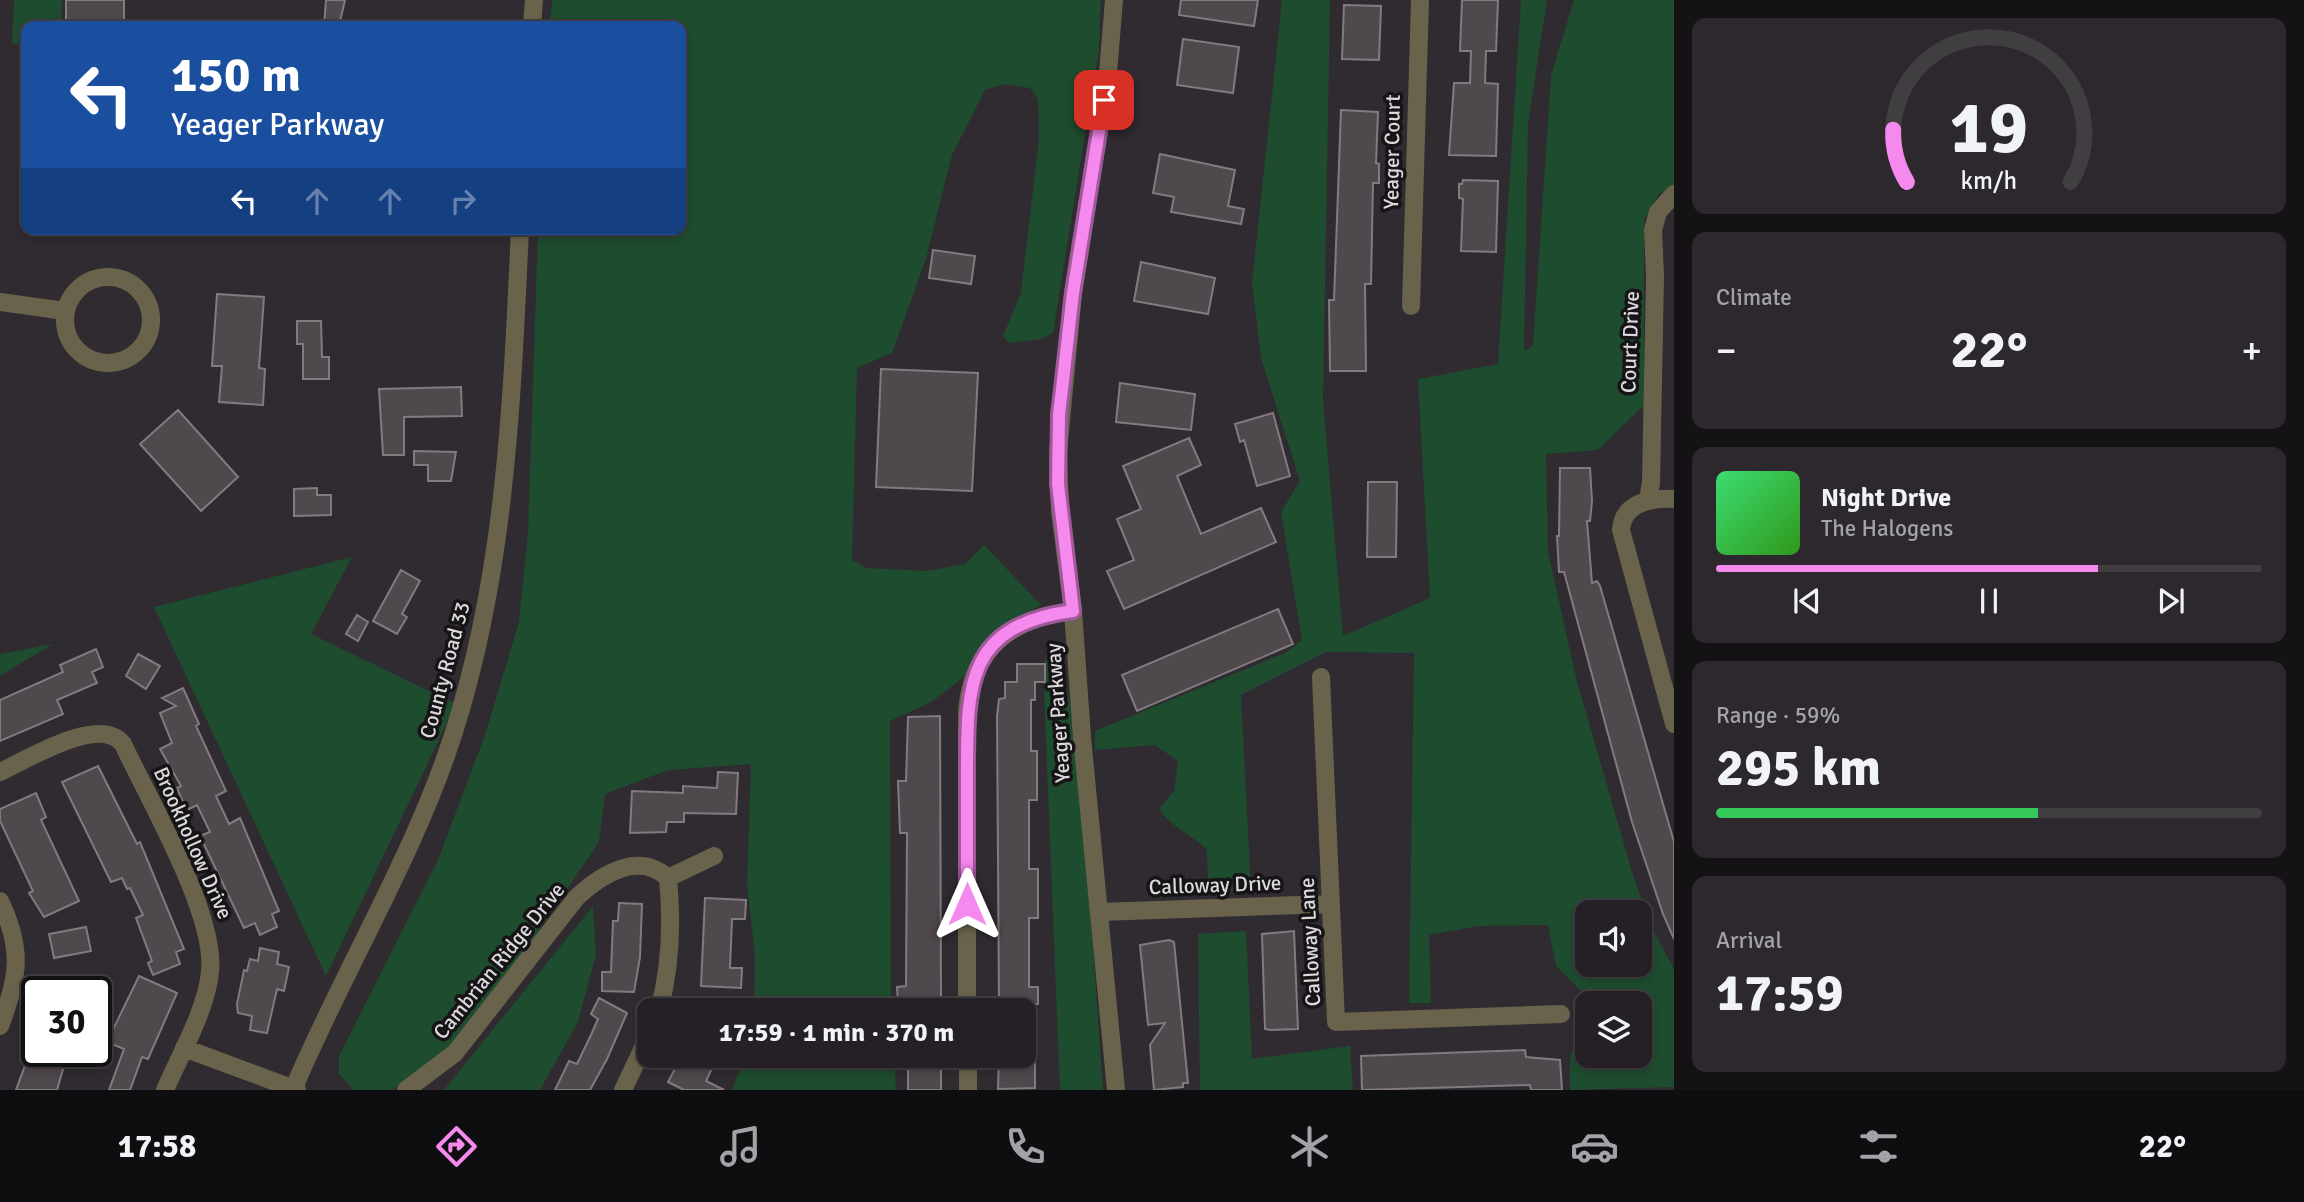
<!DOCTYPE html>
<meta charset="utf-8">
<style>
body{margin:0;font-family:Signika,sans-serif;background:#2c282d;color:#f1f3f6;height:100vh;display:flex;flex-direction:column;font-size:26px;white-space:nowrap}
*{box-sizing:border-box;margin:0}
p{font-size:23px;color:#a3a3a7}
.icon{flex:none;width:38px;height:38px;fill:none;stroke:currentColor;stroke-width:2;stroke-linecap:round;stroke-linejoin:round}
.map{position:relative;flex:1;overflow:hidden}
.panel{display:flex;flex-direction:column;gap:18px;padding:18px;background:#141214;width:630px}
.panel>*{flex:none}
.banner{position:absolute;left:21px;top:21px;width:665px;height:214px;border-radius:14px;box-shadow:0 4px 10px #0003,0 0 0 2px #413e42;background:#1a4fa0;color:#fff;overflow:hidden}
.tools{position:absolute;left:1575px;top:900px;display:grid;gap:14px}
.tools a{display:grid;place-items:center;width:77px;height:77px;border-radius:14px;background:#242025;box-shadow:0 4px 10px #0003,0 0 0 2px #413e42;font-size:35px}
.speed{position:absolute;left:21px;top:976px;display:flex;gap:14px;font-size:35px;font-weight:700;text-align:center}
.speed>*{display:grid;place-content:center;width:91px;height:91px;border-radius:50%;background:#242025;box-shadow:0 4px 10px #0003,0 0 0 2px #413e42;line-height:1}
.speed .limit{border:4px solid #111;border-radius:10px;background:#fff;color:#111}
.pin{position:absolute;display:grid;place-items:center;width:60px;height:60px;color:#fff;margin:-30px;border-radius:14px;box-shadow:0 4px 10px #0006}
.me{position:absolute;width:77px;margin:-38px;rotate:0deg;stroke-linejoin:round;filter:drop-shadow(0 0 5px #0008)}
.turn{display:flex;align-items:center;gap:24px;height:147px;padding:0 35px;font-size:32px}
.turn .icon{width:91px;height:91px;stroke-width:2.5}
.turn b{display:block;font-size:49px;line-height:60px}
.lanes{display:flex;align-items:center;height:66px;padding:0 35px;background:#0003;justify-content:center;gap:35px;direction:ltr}
.lanes .off{opacity:.35}
.big{font-size:52px;font-weight:800;line-height:1.1}
.panel .tile{flex:1;display:flex;flex-direction:column;justify-content:center;gap:10px;min-width:0;padding:0 24px;border-radius:14px;background:#2c282d}
.panel .dial{align-items:center;gap:0}
.dial svg{height:182px;overflow:visible;fill:none;stroke:#413e42;stroke-width:7;stroke-linecap:round;text-anchor:middle}
.dial text{fill:#f1f3f6;stroke:none}
.song{display:flex;align-items:center;gap:21px}
.cover{width:84px;height:84px;border-radius:10px;background:linear-gradient(135deg,hsl(140 70% 55%),hsl(110 70% 35%))}
.played{height:7px;border-radius:4px;background:linear-gradient(90deg,#f689ee 70%,#413e42 70%)}
.keys{display:flex;justify-content:space-around;direction:ltr}
.heat{display:flex;justify-content:space-between;align-items:center;font-size:38px;direction:ltr}
.charge{height:10px;border-radius:5px;background:linear-gradient(90deg,#34c759 59%,#413e42 0)}
.trip{position:absolute;left:637px;top:998px;width:399px;height:70px;border-radius:14px;background:#242025;box-shadow:0 4px 10px #0003,0 0 0 2px #413e42;font-weight:800;line-height:70px;text-align:center}
.tab-bar{display:flex;height:112px;justify-content:space-around;align-items:center;background:#0e0d0f;color:#a3a3a7}
.tab-bar .icon{width:49px;height:49px}
.tab-bar .current{color:#f689ee}
.tab-bar b{font-size:32px;color:#f1f3f6}
main{display:flex;flex:1;min-height:0}
.map>svg:first-child{display:block}
.green{fill:#1e4c2e;fill-rule:evenodd}
.building{fill:#4f484d;stroke:#837a80;stroke-width:2}
.lines{fill:none;stroke-linecap:round;stroke-linejoin:round}
.minor{stroke:#6a634c;stroke-width:18}
.tertiary{stroke:#6a634c;stroke-width:18}
.route-casing{stroke:#a0599b;stroke-width:18}
.route{stroke:#f689ee;stroke-width:12}
.labels{text-anchor:middle;stroke-width:7;stroke-linejoin:round;paint-order:stroke}
.street-label{font-size:21px;fill:#dcd9dd;stroke:#171417}
</style>
<main>
<div class="map">
<svg width="1674" height="1090" viewBox="0 0 1674 1090">
<rect width="100%" height="100%" fill="#302b31"/>
<path class="green" d="M14 0H62L61 26H26V47L12 43Z
M552 0H1101L1099 48 1053 333 1042 339 1009 343 1003 336 1021 293 1039 138 1038 99 1030 88 1005 84 985 90 952 155 926 259 892 353 857 368 852 560 866 568 927 571 965 564 984 545 1041 605 1001 627 976 651 964 677 931 702 890 721 891 1010H754L755 956 747 885 751 764 668 770 605 794 599 842 470 1031 419 1073 392 1090H354L339 1074V1056L438 860 485 735 519 622 528 533 538 229H681V26H550Z
M1282 0H1330L1323 399 1343 636 1430 598 1418 379 1498 364 1521 0H1547L1528 124 1524 351 1533 346 1551 75 1574 0H1674V186L1659 194 1644 220V405L1598 450 1546 454 1548 552 1576 678 1632 872 1651 926 1674 969V1087L1570 1090V1054L1587 1034V1055H1640V1003H1593L1556 966 1548 925 1478 926 1429 935 1431 1003H1409L1414 653 1326 652 1241 695 1251 890 1208 892 1207 850C1191 834 1171 827 1159 809L1174 791 1178 761 1155 745 1095 750V731L1287 652 1302 640 1281 512 1300 481 1261 358 1252 283ZM1587 912H1640V964H1587Z
M352 557 311 634 456 704 326 976 154 607Z
M53 644 0 676V654Z
M1048 656 1062 658 1080 764 1103 1090H1060L1043 665Z
M593 906 596 954 578 1022 540 1090H444Z
M1246 931 1252 1059 1350 1046 1353 1090H1200L1198 934Z
M745 1055H894L896 1090H732Z"/>
<path class="building" d="M66 0H124V26H66Z
M326 0H345L339 26H324Z
M1181 0H1258L1254 26 1179 15Z
M1462 0H1498L1496 51H1486L1485 83 1498 84 1496 156 1449 155 1454 83H1470L1471 51H1460Z
M1344 5 1381 6 1379 60 1342 59Z
M1183 39 1239 47 1233 93 1177 85Z
M1341 110 1378 112 1376 163 1379 164V183H1373L1371 284H1365L1366 371H1330L1329 300H1334Z
M1160 154 1235 170 1228 206 1244 209 1241 224 1171 212 1174 197 1153 193Z
M1463 180 1498 181 1496 252 1461 251 1463 199 1459 198V184H1462Z
M933 250 975 256 971 284 929 278Z
M1141 262 1215 278 1208 314 1134 301Z
M217 294 264 297 259 368 265 369 263 405 219 402 222 366H212Z
M297 321H321L322 357H329V379H303V344H297Z
M881 369 978 373 972 491 876 487Z
M1120 383 1195 394 1191 430 1116 422Z
M461 387 462 416 404 417V455H383L379 389Z
M178 410 238 477 201 511 140 444Z
M1273 413 1290 476 1257 486 1244 440 1240 442 1235 424Z
M1189 438 1201 465 1177 476 1201 534 1261 508 1276 542 1124 609 1107 571 1134 560 1117 519 1141 509 1123 466Z
M414 451 456 452 451 481H428V465H414Z
M1560 468H1590L1592 501 1590 521H1587L1592 583 1597 581 1600 586 1674 842V939L1663 914 1632 822 1564 572H1559L1557 536H1559Z
M1368 482H1397L1396 557H1367Z
M317 488V495H331V515L294 516V489Z
M401 570 420 581 402 614 407 617 397 634 373 621Z
M1278 609 1293 644 1137 711 1122 675Z
M357 615 368 622 358 641 346 634Z
M96 649 103 667 92 672 97 683 57 700 63 714 0 741V700L63 672 60 665Z
M138 654 160 666 146 689 126 676Z
M1017 664H1045V682H1035V700H1031V751H1037V800H1029V869H1038V918H1029V987H1038V1004L999 1003 997 716 999 699 1005 698V682H1017Z
M183 688 199 724 196 726 226 791 216 796 229 824 240 818 279 911 272 914 277 927 260 935 255 923 244 928 200 836 210 832 197 805 189 809 182 800 177 788 181 786 160 749 172 743 160 713 176 706 162 698Z
M940 716 941 1000H939V1008H902V1004H898L897 987 906 986 907 833H900L898 781H906L908 717Z
M98 766 137 844 140 842 184 949 176 952 180 964 153 975 148 963 152 961 136 918 143 915 130 888 127 889 122 878 111 882 62 782Z
M718 772 738 773 736 814 684 813V822H667L666 832 630 833 632 791 683 793V786L717 788Z
M36 793 46 817 41 820 79 901 44 917 29 893 33 891 0 821V809Z
M705 898 746 900 745 919H732L730 968H742L741 988 701 986Z
M619 903 642 904 640 957 634 992 602 991V972H611L613 921H618Z
M86 927 91 951 54 958 49 934Z
M1294 931 1298 1029 1270 1030 1265 1029 1262 934Z
M1169 940 1174 942 1188 1083H1183V1087L1154 1090 1150 1045 1165 1023 1148 1025 1140 945Z
M260 948 279 952 277 964 289 967 284 991 277 989 267 1033 250 1030 252 1016 238 1013 237 1004 244 970 247 971 250 959 258 961Z
M60 976 79 981 76 992H55Z
M139 976 177 993 148 1059 142 1057 130 1090H109L124 1049 107 1042Z
M599 998 627 1013 607 1059 590 1090H555L569 1061 577 1064 591 1035 598 1019 591 1014Z
M1525 1050 1526 1057 1560 1060 1562 1090H1531L1530 1085 1362 1090 1361 1056Z
M30 1052H68L57 1090H16Z
M689 1055H718L706 1081 724 1090H684L668 1082 677 1065 683 1068Z
M908 1055H941V1090H908Z
M999 1055H1035V1088L998 1089Z"/>
<g class="lines">
<path class="minor" d="M1114 0 1108 73 1073 293 1058 453 1060 511 1073 611 1082 737 1116 1090
M65 320a43 43 0 1 1 86 0a43 43 0 1 1-86 0Z
M0 302 65 311
M1411 306 1420 0
M1648 499 1651 483 1655 277 1653 230 1658 212 1674 194
M1674 499C1651 498 1623 502 1621 530L1674 724
M1321 677 1336 1022 1561 1014
M0 772C28 759 100 714 123 744 149 800 216 914 210 971 207 1009 180 1055 165 1090
M0 901C23 949 19 977 0 1026
M1100 912 1331 904
M659 1010C671 967 672 921 668 878L714 856
M967 1010V712C972 647 1012 618 1073 611
M184 1048 297 1090
M968 1055V1090
M406 1090 455 1053 577 897C602 874 639 851 668 878
M623 1090 649 1035"/>
<path class="tertiary" d="M532 26 534 0
M293 1090C343 971 415 855 454 732 506 569 512 399 520 229"/>
</g>
<g class="lines">
<defs>
<path id="route" d="M967 904C967 861 967 818 967 774 967 685 966 625 1073 611L1058 484 1059 415 1073 293 1104 100"/>
</defs>
<use href="#route" class="route-casing"/>
<use href="#route" class="route"/>
</g>
<g class="labels">
<g class="street-label">
<text transform="translate(1392 152) rotate(-89)" y="7">Yeager Court</text>
<text transform="translate(1630 342) rotate(-88)" y="7">Court Drive</text>
<text transform="translate(445 670) rotate(-75)" y="7">County Road 33</text>
<text transform="translate(1058 713) rotate(-94)" y="7">Yeager Parkway</text>
<text transform="translate(193 843) rotate(66)" y="7">Brookhollow Drive</text>
<text transform="translate(1215 885) rotate(-2)" y="7">Calloway Drive</text>
<text transform="translate(1310 942) rotate(-93)" y="7">Calloway Lane</text>
<text transform="translate(499 961) rotate(-51)" y="7">Cambrian Ridge Drive</text>
</g>
</g>
</svg>
<div class="tools">
<a><svg class="icon" aria-label="sound" viewBox="0 0 24 24"><path d="M4 9h4l5-4v14l-5-4H4zM17 9q2 3 0 6"/></svg></a>
<a><svg class="icon" aria-label="layers" viewBox="0 0 24 24"><path d="M12 4l9 5-9 5-9-5zM3 14l9 5 9-5"/></svg></a>
</div>
<div class="speed"><div class="limit">30</div></div>
<div class="pin" style="left:1104px;top:100px;background:#d93025"><svg class="icon" aria-label="arrive" viewBox="0 0 24 24"><path d="M6 21V4h12l-3 4 3 4H6"/></svg></div>
<svg class="me" style="left:967px;top:904px" viewBox="-20 -20 40 40"><path d="M0-17L14 15 0 8-14 15z" fill="#f689ee" stroke="#fff" stroke-width="4"/></svg>
<div class="trip">17:59 · 1 min · 370 m</div>
<div class="banner">
<div class="turn"><svg class="icon" aria-label="left" viewBox="0 0 24 24"><path d="M17 20v-9H6M10 6l-5 5 5 5"/></svg><div><b>150 m</b>Yeager Parkway</div></div>
<div class="lanes"><svg class="icon" aria-label="left" viewBox="0 0 24 24"><path d="M17 20v-9H6M10 6l-5 5 5 5"/></svg><svg class="icon off" aria-label="ahead" viewBox="0 0 24 24"><path d="M12 20V5M6 11l6-6 6 6"/></svg><svg class="icon off" aria-label="ahead" viewBox="0 0 24 24"><path d="M12 20V5M6 11l6-6 6 6"/></svg><svg class="icon off" aria-label="right" viewBox="0 0 24 24"><path d="M7 20v-9h11M14 6l5 5-5 5"/></svg></div>
</div>
</div>
<section class="panel">
<div class="tile dial"><svg viewBox="0 0 100 80">
<path d="M14 69A42 42 0 1 1 86 69"/>
<path d="M14 69A42 42 0 0 1 8 46" stroke="#f689ee"/>
<text x="50" y="56" font-size="32" font-weight="700">19</text>
<text x="50" y="72" font-size="11">km/h</text>
</svg></div>
<div class="tile"><p>Climate</p>
<div class="heat"><a>−</a><b class="big">22°</b><a>+</a></div>
</div>
<div class="tile">
<div class="song"><i class="cover"></i><div><b>Night Drive</b><p>The Halogens</p></div></div>
<div class="played"></div>
<div class="keys"><svg class="icon" aria-label="previous" viewBox="0 0 24 24"><path d="M18 5L8 12l10 7zM5 5v14"/></svg><svg class="icon" aria-label="pause" viewBox="0 0 24 24"><path d="M8 5v14M16 5v14"/></svg><svg class="icon" aria-label="next" viewBox="0 0 24 24"><path d="M6 5l10 7-10 7zM19 5v14"/></svg></div>
</div>
<div class="tile"><p>Range · 59%</p><b class="big">295 km</b><div class="charge"></div></div>
<div class="tile"><p>Arrival</p><b class="big">17:59</b></div>
</section>
</main>
<nav class="tab-bar">
<b>17:58</b>
<svg class="icon current" aria-label="directions" viewBox="0 0 24 24"><path d="M12 3l9 9-9 9-9-9zM9 14v-3h6M13 9l2 2-2 2"/></svg>
<svg class="icon" aria-label="music" viewBox="0 0 24 24"><path d="M9 18V5l10-2v13"/><circle cx="6" cy="18" r="3"/><circle cx="16" cy="16" r="3"/></svg>
<svg class="icon" aria-label="phone" viewBox="0 0 24 24"><path d="M5 4h4l2 5-3 2q2 4 5 5l2-3 5 2v4C11 20 4 13 5 4z"/></svg>
<svg class="icon" aria-label="climate" viewBox="0 0 24 24"><path d="M12 3v18M4 7l16 10M4 17L20 7"/></svg>
<svg class="icon" aria-label="car" viewBox="0 0 24 24"><path d="M5 17H2v-5l4-1 3-4h7l3 4 3 1v5h-3M9 17h6M6 11h13"/><circle cx="7" cy="17" r="2"/><circle cx="17" cy="17" r="2"/></svg>
<svg class="icon" aria-label="filters" viewBox="0 0 24 24"><path d="M4 7h16M4 17h16"/><circle cx="9" cy="7" r="2"/><circle cx="15" cy="17" r="2"/></svg>
<b>22°</b>
</nav>
